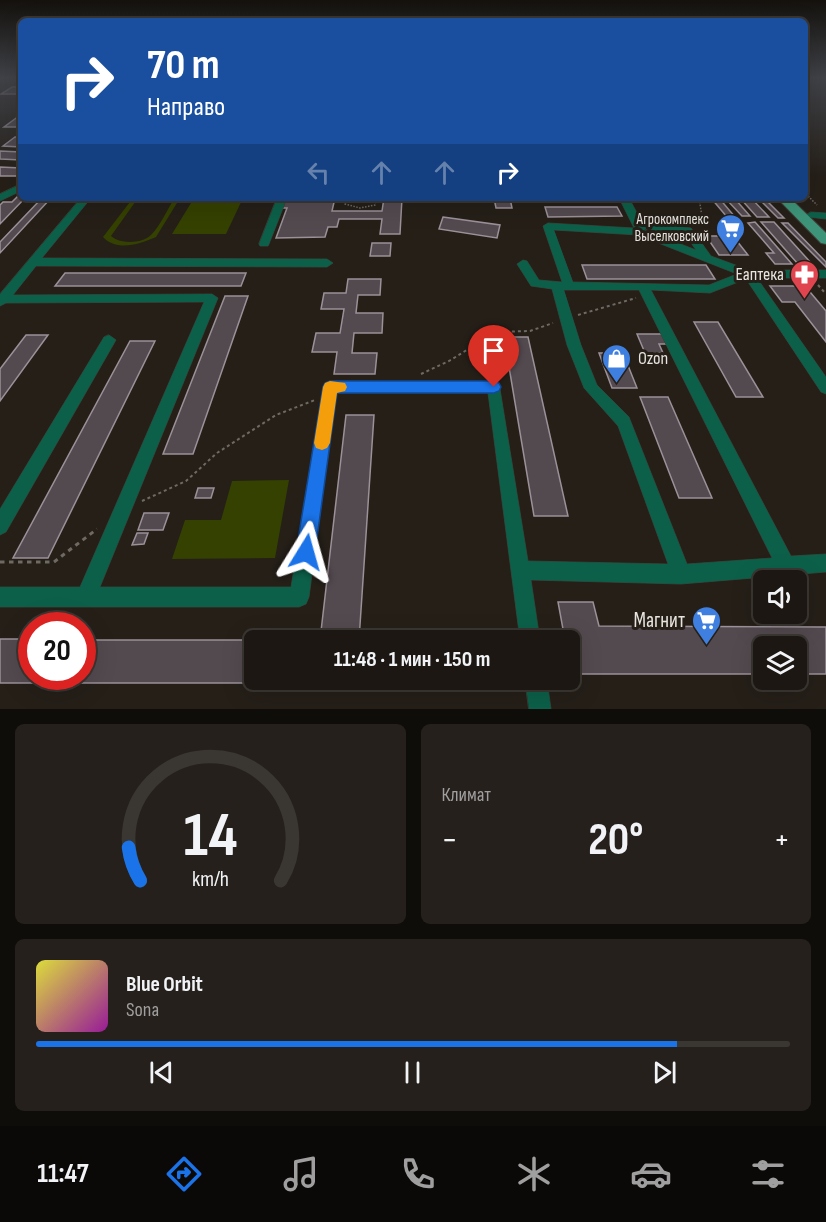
<!DOCTYPE html>
<html lang="ru">
<meta charset="utf-8">
<style>
body{margin:0;font-family:"Sofia Sans Condensed",sans-serif;background:#25201b;color:#f1f3f6;height:100vh;display:flex;flex-direction:column;font-size:22px;white-space:nowrap}
*{box-sizing:border-box;margin:0}
p{font-size:20px;color:#a09f9f}
.icon{flex:none;width:33px;height:33px;fill:none;stroke:currentColor;stroke-width:2;stroke-linecap:round;stroke-linejoin:round}
.map{position:relative;height:709px;overflow:hidden}
.sheet{display:flex;flex-direction:column;gap:15px;padding:15px;background:#0f0d0a;flex:1}
.sheet>*{flex:none}
.hud{position:absolute;left:18px;top:18px;width:790px;height:183px;border-radius:9px;box-shadow:0 6px 24px #0002,0 0 0 2px #3a3632;background:#1a4fa0;color:#fff;overflow:hidden}
.controls{position:absolute;left:753px;top:570px;display:grid;gap:12px}
.controls a{display:grid;place-items:center;width:54px;height:54px;border-radius:9px;background:#1c1712;box-shadow:0 6px 24px #0002,0 0 0 2px #3a3632;font-size:30px}
.speed{position:absolute;left:18px;top:612px;display:flex;gap:12px;font-size:30px;font-weight:700;text-align:center}
.speed>*{display:grid;place-content:center;width:78px;height:78px;border-radius:50%;background:#1c1712;box-shadow:0 6px 24px #0002,0 0 0 2px #3a3632;line-height:1}
.speed .limit{border:9px solid #d22;background:#fff;color:#111}
.pin{position:absolute;display:grid;place-items:center;width:51px;height:51px;color:#fff;margin:-62px -26px;border-radius:50% 50% 50% 0;rotate:-45deg;box-shadow:0 0 6px #0007}
.pin .icon{rotate:45deg}
.me{position:absolute;width:66px;margin:-33px;rotate:8deg;stroke-linejoin:round;filter:drop-shadow(0 0 4px #0008)}
.turn{display:flex;align-items:center;gap:21px;height:126px;padding:0 30px;font-size:27px}
.turn .icon{width:78px;height:78px;stroke-width:2.5}
.turn b{display:block;font-size:42px;line-height:51px}
.lanes{display:flex;align-items:center;height:57px;padding:0 30px;background:#0003;justify-content:center;gap:30px;direction:ltr}
.lanes .off{opacity:.35}
.big{font-size:45px;font-weight:700;line-height:1.1}
.sheet .widget{flex:1;display:flex;flex-direction:column;justify-content:center;gap:9px;min-width:0;padding:0 21px;border-radius:9px;background:#25201b}
.sheet .dial{align-items:center;gap:0}
.dial svg{height:156px;overflow:visible;fill:none;stroke:#3a3632;stroke-width:7;stroke-linecap:round;text-anchor:middle}
.dial text{fill:#f1f3f6;stroke:none}
.song{display:flex;align-items:center;gap:18px}
.cover{width:72px;height:72px;border-radius:9px;background:linear-gradient(135deg,hsl(60 70% 55%),hsl(300 70% 35%))}
.played{height:6px;border-radius:3px;background:linear-gradient(90deg,#1a73e8 85%,#3a3632 85%)}
.keys{display:flex;justify-content:space-around;direction:ltr}
.heat{display:flex;justify-content:space-between;align-items:center;font-size:33px;direction:ltr}
.sheet .tiles{flex:1;display:grid;gap:15px;grid-template-columns:1fr 1fr}
.widget:last-child{grid-column:span 2}
.trip{position:absolute;left:244px;top:630px;width:336px;height:60px;border-radius:9px;background:#1c1712;box-shadow:0 6px 24px #0002,0 0 0 2px #3a3632;font-weight:700;line-height:60px;text-align:center}
.tabs{display:flex;height:96px;justify-content:space-around;align-items:center;background:#0b0907;color:#a09f9f}
.tabs .icon{width:42px;height:42px}
.tabs .selected{color:#1a73e8}
.tabs b{font-size:27px;color:#f1f3f6}
.map>svg:first-child{display:block}
.green{fill:#344101}
.building{fill:#534a50;stroke:#9b9198;stroke-width:1.5}
.lines{fill:none;stroke-linecap:round;stroke-linejoin:round}
.minor-casing{stroke:#403b34;stroke-width:1}
.major-casing{stroke:#403b34;stroke-width:2}
.path-far2{stroke:#6e6963;stroke-width:1.5;stroke-dasharray:1.5 1.5;stroke-linecap:butt}
.path-far1{stroke:#6e6963;stroke-width:2;stroke-dasharray:3 3;stroke-linecap:butt}
.path{stroke:#6e6963;stroke-width:3;stroke-dasharray:4.5 4.5;stroke-linecap:butt}
.minor{fill:#0c6049;fill-rule:evenodd}
.major{fill:#3d9478;fill-rule:evenodd}
.route{fill:#1a73e8;stroke:#114b97;stroke-width:1.5}
.slow{fill:#f59e0b}
.labels{text-anchor:middle;stroke-width:6;stroke-linejoin:round;paint-order:stroke}
.far-poi-label{font-size:15px;fill:#e8e4df;stroke:#251f18;text-anchor:end}
.poi-label{font-size:18px;fill:#e8e4df;stroke:#251f18;text-anchor:end}
.near-poi-label{font-size:21px;fill:#e8e4df;stroke:#251f18;text-anchor:end}
</style>
<div class="map">
<svg width="826" height="709" viewBox="0 0 826 709">
<rect width="100%" height="100%" fill="#251f18"/>
<path class="green" d="M133 198H138L111 236C119 244 142 244 151 235 161 225 167 209 175 198H180L156 237C140 244 117 252 103 237Z
M194 198H243L226 234H172Z
M289 480 275 558 172 559 185 520H221L232 481Z"/>
<path class="building" d="M12 87H21V94H1Z
M19 116H21V124L17 127H4Z
M15 137H21V147L3 146Z
M0 151 21 152V160L0 159Z
M0 167 21 168V176H0Z
M21 193V198H25L0 224V205L3 202H12Z
M42 198H51L0 253V242Z
M317 198H335L332 211H382L384 198H402L400 234H380L382 219H339L337 227H328L325 237 276 238 287 208H281L284 200Z
M494 198H510L512 208H496Z
M711 198H719L735 217H727Z
M740 198H751L769 217H757Z
M758 198H764L784 218H778Z
M726 199H735L750 216H742Z
M545 207H617L622 216 548 217Z
M443 217 500 225 497 238 439 229Z
M755 222 792 264H775L766 253H774L748 223Z
M761 222H774L812 264H798Z
M782 223H788L826 262V267Z
M706 236H733L748 255H719Z
M372 243H391L390 256H370Z
M582 265H706L715 279H587Z
M65 273H246L241 286H55Z
M348 279H381L380 295H358L356 313H383L382 333H354L352 353H377L375 374H334L337 352H312L316 333H340L344 309H321L324 293H346Z
M770 286H805L826 311V342L795 302H782Z
M225 296H248L193 454H163Z
M694 322H718L763 397H736Z
M637 334H668L672 344H659L663 353H645Z
M26 335H48L0 401V369Z
M504 337H528L568 516H534Z
M130 341H155L48 558H13Z
M599 353H623L637 388H612Z
M640 397H668L712 498H679Z
M346 415H374L359 640H320Z
M198 488H214L211 498H195Z
M144 513H169L163 530H138Z
M137 533H148L144 544 132 545Z
M558 602H593L599 626 826 627V674H796V646H764V674H571L570 640H565Z
M0 639H32V676H82V640H320H255V680H295L294 683H0Z"/>
<g class="lines">
<defs>
<path id="minor" d="M21 184V191L0 201V194Z
M81 198H91L42 258 327 259 333 263 327 267 36 266 13 295 212 294 218 298 100 587H291L323 387 325 383 330 381 499 383 528 561 668 564 618 426 584 388 567 345 552 289 531 286 517 264 523 260 527 261 539 280 562 282 543 226 548 223 634 228 619 198H629L642 222 691 228 711 256 749 270H826V278H757L826 377V394L821 392 746 279 710 293 651 290 791 556 826 554V572L681 584 531 580 540 640H520L488 393H336L309 597 306 604 299 607H0V587H80L204 302 6 303 0 306V294ZM644 229 684 233 696 250 645 230ZM554 230 638 235 737 274 709 285 573 282ZM564 290H639L772 558 687 564 629 417 597 385 581 345Z
M277 198H287L269 244 268 246H260L259 244Z
M811 212 826 213V219L807 217 806 215Z
M109 335 116 340 6 532 0 535V509L104 337Z
M525 680H547L551 709H529Z"/>
<path id="major" d="M777 198H790L826 233V244L821 243Z"/>
</defs>
<use href="#minor" class="minor-casing"/>
<use href="#major" class="major-casing"/>
<path class="path-far2" d="M806 194 817 205
M347 198 345 204 360 208 375 205 376 198
M696 223H703L699 198"/>
<path class="path-far1" d="M818 285 826 294
M578 315 636 298
M421 374 449 361 496 332 530 331 553 323
M142 501 186 481 217 453 276 415 315 400"/>
<path class="path" d="M0 562H54L97 529"/>
<use href="#minor" class="minor"/>
<use href="#major" class="major"/>
</g>
<linearGradient id="sky" x2="0" y2="1"><stop stop-color="#14110d"/><stop offset="0.44" stop-color="#404248"/><stop offset="1" stop-color="#404248" stop-opacity="0"/></linearGradient>
<rect width="826" height="177" fill="url(#sky)"/>
<path class="route" d="M330 381H494L499 383 501 387 499 391 494 393H337L315 552 312 559 306 562 299 559 296 552 323 387 325 383Z"/>
<path class="slow" d="M330 381 345 383 347 387 345 391 337 393 330 443 327 448 322 450 316 448 314 443 323 387 325 383Z"/>
<defs>
<symbol id="supermarket-pin" viewBox="-11 -11 22 30"><path d="M0 17L-7.5 6A9.5 9.5 0 1 1 7.5 6Z" fill="#3f7fe0" stroke="#251f18"/><path d="M-6-5.5h2.5l.6 2H6L4.5 2H-2.5L-4.4-4H-6ZM-1.5 3.2a1.3 1.3 0 1 0 .1 0ZM3 3.2a1.3 1.3 0 1 0 .1 0Z" fill="#fff"/></symbol>
<symbol id="pharmacy-pin" viewBox="-11 -11 22 30"><path d="M0 17L-7.5 6A9.5 9.5 0 1 1 7.5 6Z" fill="#e0444e" stroke="#251f18"/><path d="M-2-6h4v4h4v4h-4v4h-4v-4h-4v-4h4Z" fill="#fff"/></symbol>
<symbol id="shop-pin" viewBox="-11 -11 22 30"><path d="M0 17L-7.5 6A9.5 9.5 0 1 1 7.5 6Z" fill="#3f7fe0" stroke="#251f18"/><path d="M-5-2.5h2.3a2.7 3.5 0 0 1 5.4 0H5L5.5 6h-11ZM-1.5-2.5h3a1.5 2.3 0 0 0-3 0Z" fill="#fff"/></symbol>
</defs>
<g fill-rule="evenodd">
<use href="#supermarket-pin" x="714" y="212" width="33" height="45"/>
<use href="#pharmacy-pin" x="788" y="258" width="33" height="45"/>
<use href="#shop-pin" x="600" y="342" width="33" height="45"/>
<use href="#supermarket-pin" x="690" y="604" width="33" height="45"/>
</g>
<g class="labels">
<g class="far-poi-label">
<text x="709" y="224">Агрокомплекс<tspan x="709" dy="17">Выселковский</tspan></text>
</g>
<g class="poi-label">
<text x="784" y="280">Еаптека</text>
<text x="638" y="364" text-anchor="start">Ozon</text>
</g>
<g class="near-poi-label">
<text x="685" y="627">Магнит</text>
</g>
</g>
</svg>
<div class="controls">
<a><svg class="icon" aria-label="sound" viewBox="0 0 24 24"><path d="M4 9h4l5-4v14l-5-4H4zM17 9q2 3 0 6"/></svg></a>
<a><svg class="icon" aria-label="layers" viewBox="0 0 24 24"><path d="M12 4l9 5-9 5-9-5zM3 14l9 5 9-5"/></svg></a>
</div>
<div class="speed"><div class="limit">20</div></div>
<div class="pin" style="left:494px;top:387px;background:#d93025"><svg class="icon" aria-label="arrive" viewBox="0 0 24 24"><path d="M6 21V4h12l-3 4 3 4H6"/></svg></div>
<svg class="me" style="left:306px;top:552px" viewBox="-20 -20 40 40"><path d="M0-17L14 15 0 8-14 15z" fill="#1a73e8" stroke="#fff" stroke-width="4"/></svg>
<div class="trip">11:48 · 1 мин · 150 m</div>
<div class="hud">
<div class="turn"><svg class="icon" aria-label="right" viewBox="0 0 24 24"><path d="M7 20v-9h11M14 6l5 5-5 5"/></svg><div><b>70 m</b>Направо</div></div>
<div class="lanes"><svg class="icon off" aria-label="left" viewBox="0 0 24 24"><path d="M17 20v-9H6M10 6l-5 5 5 5"/></svg><svg class="icon off" aria-label="ahead" viewBox="0 0 24 24"><path d="M12 20V5M6 11l6-6 6 6"/></svg><svg class="icon off" aria-label="ahead" viewBox="0 0 24 24"><path d="M12 20V5M6 11l6-6 6 6"/></svg><svg class="icon" aria-label="right" viewBox="0 0 24 24"><path d="M7 20v-9h11M14 6l5 5-5 5"/></svg></div>
</div>
</div>
<section class="sheet">
<div class="tiles">
<div class="widget dial"><svg viewBox="0 0 100 80">
<path d="M14 69A42 42 0 1 1 86 69"/>
<path d="M14 69A42 42 0 0 1 8 52" stroke="#1a73e8"/>
<text x="50" y="56" font-size="32" font-weight="700">14</text>
<text x="50" y="72" font-size="11">km/h</text>
</svg></div>
<div class="widget"><p>Климат</p>
<div class="heat"><a>−</a><b class="big">20°</b><a>+</a></div>
</div>
<div class="widget">
<div class="song"><i class="cover"></i><div><b>Blue Orbit</b><p>Sona</p></div></div>
<div class="played"></div>
<div class="keys"><svg class="icon" aria-label="previous" viewBox="0 0 24 24"><path d="M18 5L8 12l10 7zM5 5v14"/></svg><svg class="icon" aria-label="pause" viewBox="0 0 24 24"><path d="M8 5v14M16 5v14"/></svg><svg class="icon" aria-label="next" viewBox="0 0 24 24"><path d="M6 5l10 7-10 7zM19 5v14"/></svg></div>
</div>
</div>
</section>
<nav class="tabs">
<b>11:47</b>
<svg class="icon selected" aria-label="directions" viewBox="0 0 24 24"><path d="M12 3l9 9-9 9-9-9zM9 14v-3h6M13 9l2 2-2 2"/></svg>
<svg class="icon" aria-label="music" viewBox="0 0 24 24"><path d="M9 18V5l10-2v13"/><circle cx="6" cy="18" r="3"/><circle cx="16" cy="16" r="3"/></svg>
<svg class="icon" aria-label="phone" viewBox="0 0 24 24"><path d="M5 4h4l2 5-3 2q2 4 5 5l2-3 5 2v4C11 20 4 13 5 4z"/></svg>
<svg class="icon" aria-label="climate" viewBox="0 0 24 24"><path d="M12 3v18M4 7l16 10M4 17L20 7"/></svg>
<svg class="icon" aria-label="car" viewBox="0 0 24 24"><path d="M5 17H2v-5l4-1 3-4h7l3 4 3 1v5h-3M9 17h6M6 11h13"/><circle cx="7" cy="17" r="2"/><circle cx="17" cy="17" r="2"/></svg>
<svg class="icon" aria-label="filters" viewBox="0 0 24 24"><path d="M4 7h16M4 17h16"/><circle cx="9" cy="7" r="2"/><circle cx="15" cy="17" r="2"/></svg>
</nav>
